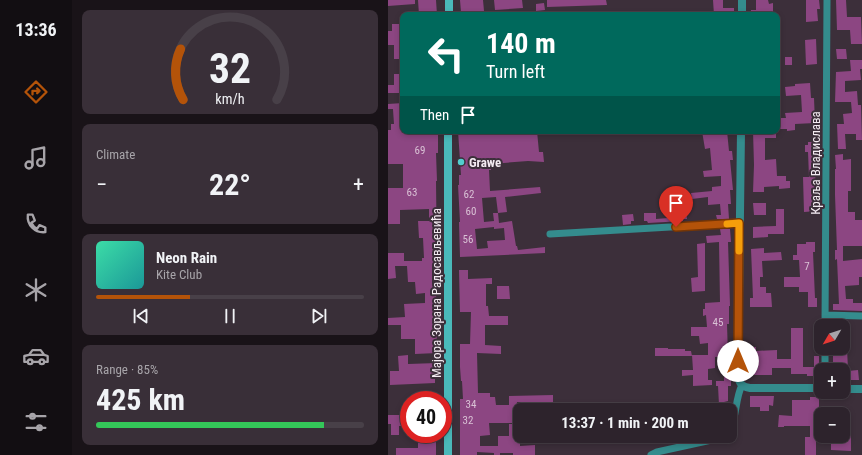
<!DOCTYPE html>
<meta charset="utf-8">
<style>
body{margin:0;font-family:"Roboto Condensed",sans-serif;background:#392f38;color:#f1f3f6;height:100vh;display:flex;flex-direction:column;font-size:15px;white-space:nowrap}
*{box-sizing:border-box;margin:0}
p{font-size:13px;color:#a7a4a9}
.icon{flex:none;width:22px;height:22px;fill:none;stroke:currentColor;stroke-width:2;stroke-linecap:round;stroke-linejoin:round}
.map{position:relative;flex:1;overflow:hidden}
.details{display:flex;flex-direction:column;gap:10px;padding:10px;background:#191318;width:316px}
.details>*{flex:none}
.banner{position:absolute;left:12px;top:12px;width:380px;height:122px;border-radius:8px;box-shadow:0 2px 6px #0003,0 0 0 1px #484048;background:#00695c;color:#fff;overflow:hidden}
.needle{width:26px;rotate:231deg}
.controls{position:absolute;left:426px;top:319px;display:grid;gap:8px}
.controls a{display:grid;place-items:center;width:36px;height:36px;border-radius:8px;background:#2d232c;box-shadow:0 2px 6px #0003,0 0 0 1px #484048;font-size:20px}
.speed{position:absolute;left:12px;top:391px;display:flex;gap:8px;font-size:20px;font-weight:700;text-align:center}
.speed>*{display:grid;place-content:center;width:52px;height:52px;border-radius:50%;background:#2d232c;box-shadow:0 2px 6px #0003,0 0 0 1px #484048;line-height:1}
.speed .limit{border:6px solid #d22;background:#fff;color:#111}
.pin{position:absolute;display:grid;place-items:center;width:34px;height:34px;color:#fff;margin:-41px -17px;border-radius:50% 50% 50% 0;rotate:-45deg;box-shadow:0 0 4px #0007}
.pin .icon{rotate:45deg}
.me{position:absolute;width:44px;margin:-22px;rotate:0deg;stroke-linejoin:round;filter:drop-shadow(0 0 3px #0008)}
.turn{display:flex;align-items:center;gap:14px;height:84px;padding:0 20px;font-size:18px}
.turn .icon{width:52px;height:52px;stroke-width:2.5}
.turn b{display:block;font-size:28px;line-height:34px}
.then{display:flex;align-items:center;height:38px;padding:0 20px;background:#0003;gap:8px;font-size:15px}
.big{font-size:30px;font-weight:700;line-height:1.1}
.details .tile{flex:1;display:flex;flex-direction:column;justify-content:center;gap:6px;min-width:0;padding:0 14px;border-radius:8px;background:#392f38}
.details .dial{align-items:center;gap:0}
.dial svg{height:104px;overflow:visible;fill:none;stroke:#484048;stroke-width:7;stroke-linecap:round;text-anchor:middle}
.dial text{fill:#f1f3f6;stroke:none}
.song{display:flex;align-items:center;gap:12px}
.cover{width:48px;height:48px;border-radius:6px;background:linear-gradient(135deg,hsl(160 70% 55%),hsl(180 70% 35%))}
.played{height:4px;border-radius:2px;background:linear-gradient(90deg,#b45309 35%,#484048 35%)}
.keys{display:flex;justify-content:space-around;direction:ltr}
.heat{display:flex;justify-content:space-between;align-items:center;font-size:22px;direction:ltr}
.charge{height:6px;border-radius:3px;background:linear-gradient(90deg,#34c759 85%,#484048 0)}
.trip{position:absolute;left:125px;top:403px;width:224px;height:40px;border-radius:8px;background:#2d232c;box-shadow:0 2px 6px #0003,0 0 0 1px #484048;font-weight:700;line-height:40px;text-align:center}
main{display:flex;flex:1;min-height:0}
.tab-bar{display:flex;flex-direction:column;width:72px;justify-content:space-around;align-items:center;background:#120e12;color:#a7a4a9}
.tab-bar .icon{width:28px;height:28px}
.tab-bar .active{color:#b45309}
.tab-bar b{font-size:18px;color:#f1f3f6}
.map>svg:first-child{display:block}
.building{fill:#8c4682;fill-rule:evenodd}
.lines{fill:none;stroke-linecap:round;stroke-linejoin:round}
.minor{stroke:#348c8d;stroke-width:7}
.tertiary{stroke:#348c8d;stroke-width:8}
.secondary{stroke:#4ab9ba;stroke-width:8}
.route-casing{stroke:#753606;stroke-width:10}
.route{stroke:#b45309;stroke-width:7}
.slow{stroke:#f59e0b;stroke-width:7}
.poi-dot{fill:#52cdce;stroke:#3c2f3a;stroke-width:1.5}
.labels{text-anchor:middle;stroke-width:4;stroke-linejoin:round;paint-order:stroke}
.number-label{font-size:11px;fill:#d9c1d5}
.poi-label{font-size:13px;font-weight:bold;fill:#f3eaf1;stroke:#3c2f3a;text-anchor:start}
.street-label{font-size:13px;fill:#f3eaf1;stroke:#3c2f3a}
</style>
<main>
<nav class="tab-bar">
<b>13:36</b>
<svg class="icon active" aria-label="directions" viewBox="0 0 24 24"><path d="M12 3l9 9-9 9-9-9zM9 14v-3h6M13 9l2 2-2 2"/></svg>
<svg class="icon" aria-label="music" viewBox="0 0 24 24"><path d="M9 18V5l10-2v13"/><circle cx="6" cy="18" r="3"/><circle cx="16" cy="16" r="3"/></svg>
<svg class="icon" aria-label="phone" viewBox="0 0 24 24"><path d="M5 4h4l2 5-3 2q2 4 5 5l2-3 5 2v4C11 20 4 13 5 4z"/></svg>
<svg class="icon" aria-label="climate" viewBox="0 0 24 24"><path d="M12 3v18M4 7l16 10M4 17L20 7"/></svg>
<svg class="icon" aria-label="car" viewBox="0 0 24 24"><path d="M5 17H2v-5l4-1 3-4h7l3 4 3 1v5h-3M9 17h6M6 11h13"/><circle cx="7" cy="17" r="2"/><circle cx="17" cy="17" r="2"/></svg>
<svg class="icon" aria-label="filters" viewBox="0 0 24 24"><path d="M4 7h16M4 17h16"/><circle cx="9" cy="7" r="2"/><circle cx="15" cy="17" r="2"/></svg>
</nav>
<section class="details">
<div class="tile dial"><svg viewBox="0 0 100 80">
<path d="M14 69A42 42 0 1 1 86 69"/>
<path d="M14 69A42 42 0 0 1 12 30" stroke="#b45309"/>
<text x="50" y="56" font-size="32" font-weight="700">32</text>
<text x="50" y="72" font-size="11">km/h</text>
</svg></div>
<div class="tile"><p>Climate</p>
<div class="heat"><a>−</a><b class="big">22°</b><a>+</a></div>
</div>
<div class="tile">
<div class="song"><i class="cover"></i><div><b>Neon Rain</b><p>Kite Club</p></div></div>
<div class="played"></div>
<div class="keys"><svg class="icon" aria-label="previous" viewBox="0 0 24 24"><path d="M18 5L8 12l10 7zM5 5v14"/></svg><svg class="icon" aria-label="pause" viewBox="0 0 24 24"><path d="M8 5v14M16 5v14"/></svg><svg class="icon" aria-label="next" viewBox="0 0 24 24"><path d="M6 5l10 7-10 7zM19 5v14"/></svg></div>
</div>
<div class="tile"><p>Range · 85%</p><b class="big">425 km</b><div class="charge"></div></div>
</section>
<div class="map">
<svg width="474" height="455" viewBox="0 0 474 455">
<rect width="100%" height="100%" fill="#3c2f3a"/>
<path class="building" d="M0 0H27V4L0 6Z
M30 0H48L49 15H31Z
M72 0H95L96 11 73 12Z
M106 0H134L135 8 107 10Z
M159 0H218L219 5 159 7Z
M325 0H335V8H346V15H326Z
M368 0H380L381 4 385 3V14L363 15V10H368Z
M418 0H431L432 9H429L430 21 418 22Z
M448 0H458L459 17H473L474 44H463L462 30H449Z
M156 3 157 10 148 11V4Z
M4 24H15V59H6V45H0V31H4Z
M428 39 429 64 418 65 417 40Z
M448 49H458L459 59H449Z
M397 57H404V65H397Z
M462 60H474V69H472L473 80 457 81V92L469 91 470 105H473L474 140H468V134H457L458 149H450L449 124H456L455 114 464 113 463 102H447L448 72 463 71Z
M6 74H15V93H0V85H6Z
M422 83 423 98H426L427 123 407 124V130L399 131V129H389V118H398L397 113 414 112 413 95 398 96 397 87 407 86V84Z
M15 103V109H11L12 124H15V132L50 131V153H48L49 181H48L49 266H44V284H48L49 353 27 354V339H13V325H0V318L17 317 16 304 37 303V293L28 294 27 282H20L19 266H7L8 278 0 279V253H16V261H34V258H36L35 238H31L30 221H41V209L12 210V224H0V188H15V164H0V130H3V124H6L5 109H0V104Z
M70 131H149L151 152H155L156 162 140 161 103 164V170H101L102 191 152 187 153 193 117 197 119 212 110 213 108 197 94 198 96 222 106 221 105 213H110L111 223 124 221 128 246H129L130 250 157 247V253L72 257 71 222H72L70 185H71V175H73ZM106 227V229L116 228 117 240 99 241 100 248 89 249 87 229Z
M314 131H339L341 151H344L345 160H342L345 190H342L343 204H340L341 219H329L328 215H333L332 204 320 205V197L304 199 303 193 324 191V187L333 186V176L316 177 315 171 324 170 322 148 317 149Z
M365 131H388V138H377V160L388 159 389 176H398V181H402V188L391 189V186L376 187V192H365L366 165Z
M420 142H428L427 200H429V211L416 212 415 177H421L420 152H417V145H420Z
M455 154V160L463 159V191H460V212H467V220H474V246H455V261L474 259V277H471V285L457 286 458 299H465V303H474V311L445 310V304H451L449 259 447 260V250H449L447 195V169H448L447 155Z
M365 203H378V215H366Z
M298 209 299 219H295V221L260 223 259 221H256V213H268V219L280 218 279 214H283L282 212H285V210Z
M388 209H396V234H380V237L365 238V227L388 226Z
M245 214 246 221H243V224L235 225 234 215Z
M332 229H342L343 242H340L342 306H341V324H339L340 356 327 357V368L320 369V380H324V385L305 386V375L294 376V370H305L304 355H320V343L312 344 311 336H303V327H319L318 315 315 316V309H317V303L332 302 331 242 319 243 318 236 333 235Z
M418 242H427V252H425L427 298H429V307H420V292H411V287H396V277H412L411 260H405V255H409V244H418Z
M317 243V291L304 292 303 278 310 277 309 244Z
M376 248V253L393 252 394 260 374 261 375 277H372V287H378V293H383L384 307H362V298H365L363 249Z
M71 270H80V279L104 278V284H98V306H100L101 316H120V325H97V345L113 346V354L89 353 90 393H102V397H107L108 405H121V396L165 395V402H129L128 413H124V423H101L102 435 92 436V446H110V436H121V424H132V446L147 445V455H125V453H112V455H106V453L89 452V455H72V399H75L74 381H73L72 367V344H82L83 312H72Z
M109 286H121L122 299H109Z
M403 328H415V367H426V356H431V376H419V374H403V368H384V375H366V369H370V356H356V351H361V347H368V351L389 350V359H403Z
M267 348H280V349H297V351H303L304 356H267Z
M445 348H459L460 370H445Z
M20 355V364L49 363V369H47V383L2 385V371H11L10 356Z
M470 370 471 380H461L460 371Z
M343 376V386H340V401L336 402 337 410H325V405H331L330 386H328V381H336V377Z
M362 396H386L385 406 381 405V411H372V407H362Z
M422 397H431V419L433 421V433L432 436H428V455H417V437H422V426H396V427H390L391 415 404 416V400H422Z
M0 415H18V419H21V426H11V435H3V424H0Z
M455 421H461V433H463V451L443 450V436H455Z
M30 434H48V455H8V448H30Z
M148 436H157V443L148 442Z"/>
<g class="lines">
<path class="minor" d="M162 234 351 223
M437 315 474 316
M437 326 439 0
M437 370V348
M342 430C349 416 347 399 354 385
M263 455 269 452 328 439 336 436"/>
<path class="tertiary" d="M354 15V0
M353 131 350 377C352 384 354 387 362 388H433
M455 389H474"/>
<path class="secondary" d="M61 15V0
M60 455V131"/>
</g>
<g class="lines">
<defs>
<path id="route" d="M288 227 351 223 350 361"/>
</defs>
<use href="#route" class="route-casing"/>
<use href="#route" class="route"/>
<path class="slow" d="M339 224 351 223V251"/>
</g>
<circle class="poi-dot" cx="73" cy="162" r="4"/>
<g class="labels">
<g class="number-label">
<text x="32" y="154">69</text>
<text x="24" y="196">63</text>
<text x="81" y="198">62</text>
<text x="83" y="215">60</text>
<text x="80" y="243">56</text>
<text x="419" y="270">7</text>
<text x="330" y="326">45</text>
<text x="83" y="408">34</text>
<text x="80" y="424">32</text>
</g>
<g class="poi-label">
<text x="81" y="167">Grawe</text>
</g>
<g class="street-label">
<text transform="translate(427 163) rotate(-90)" y="5">Краља Владислава</text>
<text transform="translate(48 293) rotate(-90)" y="5">Мајора Зорана Радосављевића</text>
</g>
</g>
</svg>
<div class="controls">
<a><svg class="needle" viewBox="-14 -14 28 28"><path d="M0-13l5 13h-10z" fill="#e53935"/><path d="M0 13l5-13h-10z" fill="#a7a4a9"/></svg></a>
<a>+</a>
<a>−</a>
</div>
<div class="speed"><div class="limit">40</div></div>
<div class="pin" style="left:288px;top:227px;background:#d93025"><svg class="icon" aria-label="arrive" viewBox="0 0 24 24"><path d="M6 21V4h12l-3 4 3 4H6"/></svg></div>
<svg class="me" style="left:350px;top:361px" viewBox="-20 -20 40 40"><circle r="19" fill="#fff"/><path d="M0-13L10 11 0 6-10 11z" fill="#b45309"/></svg>
<div class="trip">13:37 · 1 min · 200 m</div>
<div class="banner">
<div class="turn"><svg class="icon" aria-label="left" viewBox="0 0 24 24"><path d="M17 20v-9H6M10 6l-5 5 5 5"/></svg><div><b>140 m</b>Turn left</div></div>
<div class="then">Then<svg class="icon" aria-label="arrive" viewBox="0 0 24 24"><path d="M6 21V4h12l-3 4 3 4H6"/></svg></div>
</div>
</div>
</main>
